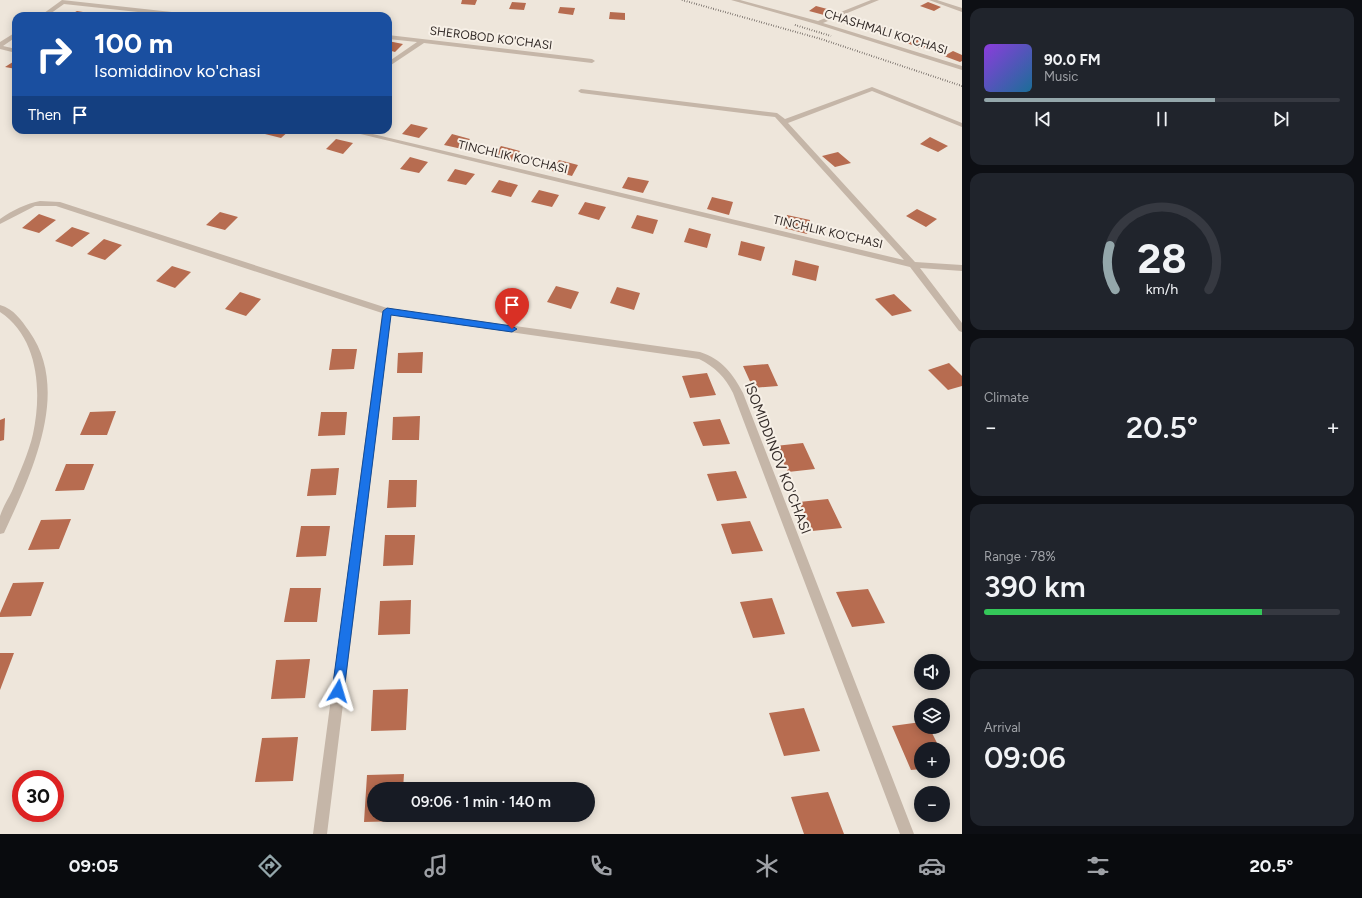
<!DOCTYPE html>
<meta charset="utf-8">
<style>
body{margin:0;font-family:Figtree,sans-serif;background:#20242c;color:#f1f3f6;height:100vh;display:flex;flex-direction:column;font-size:15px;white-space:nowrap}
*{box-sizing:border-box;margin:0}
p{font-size:13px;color:#9ea1a6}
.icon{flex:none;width:22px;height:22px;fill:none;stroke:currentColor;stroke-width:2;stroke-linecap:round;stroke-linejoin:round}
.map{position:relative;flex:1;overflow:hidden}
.drawer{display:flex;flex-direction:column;gap:8px;padding:8px;background:#0d0f14;width:400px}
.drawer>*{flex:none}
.hud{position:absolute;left:12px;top:12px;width:380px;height:122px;border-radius:12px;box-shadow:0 2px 10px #0003;background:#1a4fa0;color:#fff;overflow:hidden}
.fabs{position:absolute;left:914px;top:654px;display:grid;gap:8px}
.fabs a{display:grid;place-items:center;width:36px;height:36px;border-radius:50%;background:#171b24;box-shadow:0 2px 10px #0003;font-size:20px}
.speed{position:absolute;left:12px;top:770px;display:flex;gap:8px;font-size:20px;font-weight:700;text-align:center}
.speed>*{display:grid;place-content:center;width:52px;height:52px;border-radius:50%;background:#171b24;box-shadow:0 2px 10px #0003;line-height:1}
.speed .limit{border:6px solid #d22;background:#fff;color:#111}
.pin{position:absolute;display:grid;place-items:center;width:34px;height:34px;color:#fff;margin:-41px -17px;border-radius:50% 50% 50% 0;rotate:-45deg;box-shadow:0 0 4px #0007}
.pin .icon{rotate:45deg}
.me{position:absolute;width:44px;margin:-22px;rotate:7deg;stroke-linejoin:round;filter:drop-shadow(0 0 3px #0008)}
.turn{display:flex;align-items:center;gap:14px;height:84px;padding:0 16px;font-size:18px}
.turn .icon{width:52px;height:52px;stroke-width:2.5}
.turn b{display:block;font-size:28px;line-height:34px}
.then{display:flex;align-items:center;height:38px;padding:0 16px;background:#0003;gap:8px;font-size:15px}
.big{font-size:30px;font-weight:600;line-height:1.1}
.drawer .widget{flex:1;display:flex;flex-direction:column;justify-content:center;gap:6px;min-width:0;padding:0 14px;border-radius:12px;background:#20242c}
.drawer .dial{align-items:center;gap:0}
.dial svg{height:104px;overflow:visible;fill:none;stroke:#363941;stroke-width:7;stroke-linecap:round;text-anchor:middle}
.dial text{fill:#f1f3f6;stroke:none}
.song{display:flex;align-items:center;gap:12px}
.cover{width:48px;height:48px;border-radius:6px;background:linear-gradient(135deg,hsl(270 70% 55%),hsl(200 70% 35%))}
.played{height:4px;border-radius:2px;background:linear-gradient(90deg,#94a7ab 65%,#363941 65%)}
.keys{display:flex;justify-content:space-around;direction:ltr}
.heat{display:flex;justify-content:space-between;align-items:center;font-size:22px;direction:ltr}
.charge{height:6px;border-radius:3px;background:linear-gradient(90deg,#34c759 78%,#363941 0)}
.trip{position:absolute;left:367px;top:782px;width:228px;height:40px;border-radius:20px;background:#171b24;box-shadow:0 2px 10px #0003;font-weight:600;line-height:40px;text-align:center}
.dock{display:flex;height:64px;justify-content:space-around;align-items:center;background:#090b0e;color:#9ea1a6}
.dock .icon{width:28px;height:28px}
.dock .selected{color:#94a7ab}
.dock b{font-size:18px;color:#f1f3f6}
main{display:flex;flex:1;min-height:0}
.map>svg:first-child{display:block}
.building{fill:#b76c50}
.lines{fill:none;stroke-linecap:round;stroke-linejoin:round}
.minor{fill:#c5b6a8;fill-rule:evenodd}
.rail{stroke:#332b28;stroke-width:2;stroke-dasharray:0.5 2;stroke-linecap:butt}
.route{fill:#1a73e8;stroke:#114b97}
.labels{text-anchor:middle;stroke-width:4;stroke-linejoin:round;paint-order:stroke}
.far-street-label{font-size:12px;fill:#332b28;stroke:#f7f0e7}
.street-label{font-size:14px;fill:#332b28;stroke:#f7f0e7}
</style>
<main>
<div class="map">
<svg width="962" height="834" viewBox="0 0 962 834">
<rect width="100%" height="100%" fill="#eee6db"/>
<path class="building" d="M462 0H477L475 5 461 4Z
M512 2 526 3 524 10 509 9Z
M928 2 941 7 934 11 920 6Z
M816 6 831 10 824 15 809 11Z
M560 7 575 8 573 15 558 13Z
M77 11 89 13 85 16H68Z
M610 12 625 13V20L609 19Z
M873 23 887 29 878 33 864 27Z
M916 38 931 44 922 49 907 43Z
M388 41 403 44 395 52 388 50Z
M953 51 962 55V61L960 62 944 56Z
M16 60V69L5 67Z
M411 124 428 128 419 138 402 134Z
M269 130H290L281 138 265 134Z
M452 134 470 139 462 149 444 145Z
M930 137 948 146 938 152 920 144Z
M336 139 353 143 343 154 326 149Z
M501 146 520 151 512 161 493 157Z
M838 152 851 163 835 167 822 156Z
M410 157 428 162 419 173 400 169Z
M559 160 578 165 572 176 552 171Z
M455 169 475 174 466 185 447 181Z
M628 177 649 181 643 193 622 188Z
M499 180 518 185 511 197 491 192Z
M539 190 559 195 552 207 531 202Z
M712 197 733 202 729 215 707 209Z
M585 202 606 207 599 220 578 214Z
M917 209 937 219 926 227 906 216Z
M220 212 238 217 225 230 206 225Z
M39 214 56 220 39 233 22 228Z
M637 215 658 220 653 234 631 228Z
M787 215 810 220 807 234 784 228Z
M72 227 90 233 72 247 55 241Z
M689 228 711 234 707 248 684 242Z
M104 239 122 245 105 260 87 254Z
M741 241 765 247 761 261 738 255Z
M795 260 819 266 816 281 792 275Z
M172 266 191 272 175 288 156 281Z
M556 286 579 292 571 309 547 302Z
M617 287 640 293 634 310 610 303Z
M240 292 261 299 246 316 225 309Z
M894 294 912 311 892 316 875 299Z
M332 349H357L354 369 329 370Z
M423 352 422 373H397L398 353Z
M949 363 962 376V386L948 390 928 370Z
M768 364 778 386 753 388 743 366Z
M707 373 716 395 690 398 682 376Z
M116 411 107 435H80L90 412Z
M321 412H347L345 435 318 436Z
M420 416 419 440H392L393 417Z
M5 418 4 440 0 441V420Z
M720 419 730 444 703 446 693 422Z
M803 443 815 469 788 472 775 446Z
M66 464H94L84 490 55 491Z
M339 468 336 495 307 496 311 469Z
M736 471 747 498 717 501 707 474Z
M389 480H417L416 507 387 508Z
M828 499 842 528 812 531 799 502Z
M71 519 59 549 28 550 41 520Z
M750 521 763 551 732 554 721 524Z
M301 526H330L326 556 296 557Z
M385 535H415L413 565 383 566Z
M44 582 31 616 0 617V613L13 583Z
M290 588H321L317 622H284Z
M868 589 885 623 852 627 836 592Z
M772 598 785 634 753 638 740 602Z
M411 600 410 634 378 635 380 601Z
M0 653H14L0 690Z
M310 659 305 698 271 699 276 660Z
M408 689 406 730 371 731 373 690Z
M804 708 820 751 784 756 769 713Z
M921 722V727H929L940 749H921V769L911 770 892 726Z
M298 737 293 781 255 782 262 738Z
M404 774 403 789H374V815H403V821L364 822 367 775Z
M828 792 844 834H804L791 797Z"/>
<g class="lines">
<path class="minor" d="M62 0 190 14 193 16H175L64 4 47 16H40Z
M731 0H740L818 21 871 0H879L823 23 962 66V70L816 24Z
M929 0H937L962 8V12Z
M16 32V37L3 46 16 49V53L0 49V42Z
M388 35 592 59 595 61 592 63 424 43 388 67V62L417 42 388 39Z
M872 87 962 123V127L872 91 788 123 915 262 962 265V271L920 268 962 323V332L959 331 910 267 344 130H356L904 260 775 117 581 93 578 91 581 89 777 113 785 119Z
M40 201 60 202 387 308 700 352C722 359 733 374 743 393L914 834H900L733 393C725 377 715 367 699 359L391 315 327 834H313L382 313 56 206H35L0 224V219C13 210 25 204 40 201Z
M0 305C14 309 21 320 29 331 72 391 31 474 4 533L0 534C0 528 0 521 0 516 3 507 8 499 12 491 19 474 29 452 33 434 42 392 39 338 0 312Z"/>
<path class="rail" d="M682 0 821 39 962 86
M795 25 831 36"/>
</g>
<path class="route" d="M387 308 512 326 517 329 512 332 391 315 344 691 343 696 338 697 334 696 332 691 383 311Z"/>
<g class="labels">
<g class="far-street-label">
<text transform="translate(886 32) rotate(17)" y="4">CHASHMALI KO'CHASI</text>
<text transform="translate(491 38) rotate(7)" y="4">SHEROBOD KO'CHASI</text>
<text transform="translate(513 157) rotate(13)" y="4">TINCHLIK KO'CHASI</text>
<text transform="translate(828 232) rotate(13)" y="4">TINCHLIK KO'CHASI</text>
</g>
<g class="street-label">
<text transform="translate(778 458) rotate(69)" y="5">ISOMIDDINOV KO'CHASI</text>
</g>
</g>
</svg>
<div class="fabs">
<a><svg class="icon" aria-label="sound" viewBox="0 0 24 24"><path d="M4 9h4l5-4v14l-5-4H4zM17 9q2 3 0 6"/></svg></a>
<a><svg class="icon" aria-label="layers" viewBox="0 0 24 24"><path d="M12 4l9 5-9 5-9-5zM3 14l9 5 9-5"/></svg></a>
<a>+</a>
<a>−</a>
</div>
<div class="speed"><div class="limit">30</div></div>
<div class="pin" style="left:512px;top:329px;background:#d93025"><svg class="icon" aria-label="arrive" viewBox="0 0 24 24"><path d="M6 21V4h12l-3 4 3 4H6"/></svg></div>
<svg class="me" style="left:338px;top:691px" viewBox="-20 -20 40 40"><path d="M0-17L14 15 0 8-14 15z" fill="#1a73e8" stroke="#fff" stroke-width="4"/></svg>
<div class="trip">09:06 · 1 min · 140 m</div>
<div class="hud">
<div class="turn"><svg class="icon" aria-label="right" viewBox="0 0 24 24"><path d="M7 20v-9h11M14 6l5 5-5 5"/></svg><div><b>100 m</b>Isomiddinov ko'chasi</div></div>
<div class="then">Then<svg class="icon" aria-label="arrive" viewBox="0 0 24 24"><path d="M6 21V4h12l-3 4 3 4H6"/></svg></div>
</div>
</div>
<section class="drawer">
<div class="widget">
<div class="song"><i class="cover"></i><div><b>90.0 FM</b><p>Music</p></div></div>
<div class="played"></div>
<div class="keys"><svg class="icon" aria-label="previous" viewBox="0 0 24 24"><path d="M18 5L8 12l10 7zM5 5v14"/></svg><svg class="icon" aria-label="pause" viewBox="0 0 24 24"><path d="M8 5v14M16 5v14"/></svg><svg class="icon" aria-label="next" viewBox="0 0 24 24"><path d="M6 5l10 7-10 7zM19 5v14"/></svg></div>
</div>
<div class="widget dial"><svg viewBox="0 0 100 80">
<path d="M14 69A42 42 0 1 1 86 69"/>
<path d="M14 69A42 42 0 0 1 10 35" stroke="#94a7ab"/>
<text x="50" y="56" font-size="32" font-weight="700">28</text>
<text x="50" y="72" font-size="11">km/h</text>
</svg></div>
<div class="widget"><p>Climate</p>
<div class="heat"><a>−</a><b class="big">20.5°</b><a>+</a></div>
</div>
<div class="widget"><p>Range · 78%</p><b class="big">390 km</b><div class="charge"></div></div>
<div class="widget"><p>Arrival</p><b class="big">09:06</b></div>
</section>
</main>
<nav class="dock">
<b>09:05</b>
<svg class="icon selected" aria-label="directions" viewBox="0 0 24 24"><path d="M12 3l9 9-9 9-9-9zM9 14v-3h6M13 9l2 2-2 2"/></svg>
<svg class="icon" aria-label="music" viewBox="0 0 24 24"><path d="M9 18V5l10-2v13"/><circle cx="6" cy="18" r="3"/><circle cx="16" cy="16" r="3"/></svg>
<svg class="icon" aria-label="phone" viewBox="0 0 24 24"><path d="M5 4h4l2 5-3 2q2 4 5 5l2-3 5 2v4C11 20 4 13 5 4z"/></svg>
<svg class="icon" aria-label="climate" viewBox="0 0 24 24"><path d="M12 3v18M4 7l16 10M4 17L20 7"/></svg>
<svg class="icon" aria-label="car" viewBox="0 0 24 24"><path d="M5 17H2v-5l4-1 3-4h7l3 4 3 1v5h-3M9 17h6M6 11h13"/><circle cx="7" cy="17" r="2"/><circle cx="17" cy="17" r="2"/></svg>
<svg class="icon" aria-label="filters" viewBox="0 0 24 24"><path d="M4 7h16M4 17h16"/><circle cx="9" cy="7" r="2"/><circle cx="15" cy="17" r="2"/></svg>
<b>20.5°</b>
</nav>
